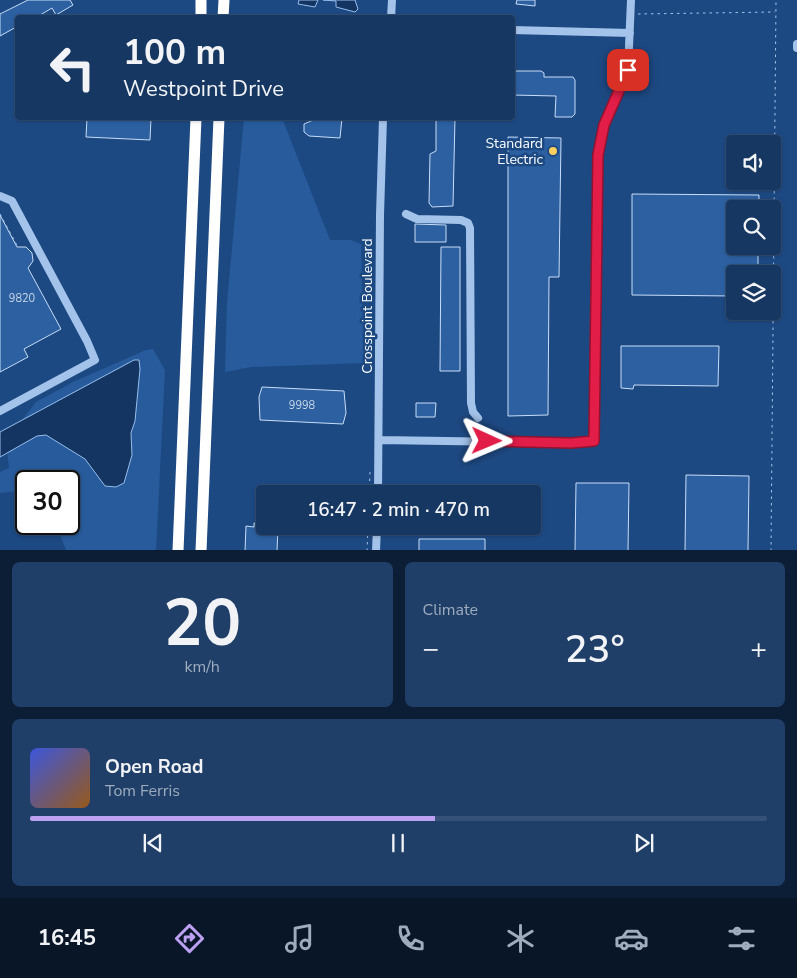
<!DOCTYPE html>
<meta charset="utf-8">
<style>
body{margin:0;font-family:"Nunito Sans",sans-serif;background:#1f3f68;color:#f1f3f6;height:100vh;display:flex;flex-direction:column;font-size:19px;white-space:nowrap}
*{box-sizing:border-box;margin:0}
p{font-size:16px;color:#9eacbe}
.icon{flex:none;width:28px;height:28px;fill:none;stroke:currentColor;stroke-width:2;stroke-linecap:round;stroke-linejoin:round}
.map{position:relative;height:550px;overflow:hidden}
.sheet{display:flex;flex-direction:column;gap:12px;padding:12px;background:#0c1e36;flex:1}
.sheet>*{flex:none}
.hud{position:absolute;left:15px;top:15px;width:500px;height:105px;border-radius:5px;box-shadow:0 1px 4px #0004,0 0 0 1px #355177;background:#163762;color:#f1f3f6;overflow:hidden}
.controls{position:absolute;left:726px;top:135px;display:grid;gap:10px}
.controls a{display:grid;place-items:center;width:55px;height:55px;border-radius:5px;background:#163762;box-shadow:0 1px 4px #0004,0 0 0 1px #355177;font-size:25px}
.speed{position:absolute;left:15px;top:470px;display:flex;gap:10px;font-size:25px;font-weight:700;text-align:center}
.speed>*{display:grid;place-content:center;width:65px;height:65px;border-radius:50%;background:#163762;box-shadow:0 1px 4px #0004,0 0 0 1px #355177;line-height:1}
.speed .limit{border:2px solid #111;border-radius:8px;background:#fff;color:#111}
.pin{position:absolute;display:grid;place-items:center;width:42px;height:42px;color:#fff;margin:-21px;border-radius:10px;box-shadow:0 2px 8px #0006}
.me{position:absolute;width:55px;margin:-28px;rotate:91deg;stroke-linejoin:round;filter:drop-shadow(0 0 4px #0008)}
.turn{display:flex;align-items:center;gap:18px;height:105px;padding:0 25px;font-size:22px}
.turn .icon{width:65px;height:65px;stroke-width:2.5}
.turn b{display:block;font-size:35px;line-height:42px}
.big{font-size:38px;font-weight:600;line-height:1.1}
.sheet .card{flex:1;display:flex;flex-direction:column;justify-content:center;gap:8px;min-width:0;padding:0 18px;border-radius:8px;background:#1f3f68}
.sheet .dial{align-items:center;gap:0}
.dial b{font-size:65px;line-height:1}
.song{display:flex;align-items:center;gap:15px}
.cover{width:60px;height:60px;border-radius:8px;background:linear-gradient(135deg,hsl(230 70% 55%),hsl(30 70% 35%))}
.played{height:5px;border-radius:2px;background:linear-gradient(90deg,#bca0f2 55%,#355177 55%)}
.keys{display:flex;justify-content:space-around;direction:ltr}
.heat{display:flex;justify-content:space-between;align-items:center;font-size:28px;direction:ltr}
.sheet .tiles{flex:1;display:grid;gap:12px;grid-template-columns:1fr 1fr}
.card:last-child{grid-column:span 2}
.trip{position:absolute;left:256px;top:485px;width:285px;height:50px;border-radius:5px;background:#163762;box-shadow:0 1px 4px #0004,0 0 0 1px #355177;font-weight:600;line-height:50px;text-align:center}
.menu{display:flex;height:80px;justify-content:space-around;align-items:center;background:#091627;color:#9eacbe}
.menu .icon{width:35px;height:35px}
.menu .on{color:#bca0f2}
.menu b{font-size:22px;color:#f1f3f6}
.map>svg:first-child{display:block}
.green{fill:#275b9c}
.water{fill:#143562;stroke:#97beec}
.building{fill:#2c60a1;stroke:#c8ddf7}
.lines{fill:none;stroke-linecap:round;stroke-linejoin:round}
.path{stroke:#a4c3ea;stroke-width:1;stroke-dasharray:2.5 4;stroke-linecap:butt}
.minor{stroke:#a4c3ea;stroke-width:8}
.highway{stroke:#fff;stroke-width:11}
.route-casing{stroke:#92132f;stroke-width:12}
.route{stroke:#e11d48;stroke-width:9}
.poi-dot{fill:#f9cf62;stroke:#1d4983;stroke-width:2}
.labels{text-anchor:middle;stroke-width:5;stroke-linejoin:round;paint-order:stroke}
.number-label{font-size:11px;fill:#cad7e8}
.poi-label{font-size:14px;fill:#fff;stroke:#1d4983;text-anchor:end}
.street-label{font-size:14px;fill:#fff;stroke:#1d4983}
</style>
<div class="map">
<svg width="797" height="551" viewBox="0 0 797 551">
<rect width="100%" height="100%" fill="#1d4983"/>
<path class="green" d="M244 118H282L330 240H351L361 244 364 363 251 367 225 372 227 303Z
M153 349 165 370 156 550H66L56 524H69V481H26V490L0 493V472L9 468 6 441 36 402 73 382 146 350Z"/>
<path class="water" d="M299 0H318L315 7 298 4Z
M323 0H355L358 9 355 12 336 7V1Z
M134 360H139L140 369 135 421 131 433 132 455 124 483 116 487 105 486 85 459 46 435 37 436 0 457V432Z"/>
<path class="building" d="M28 0H70L73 5 56 15 52 8 35 18H18V26L0 36V14Z
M517 0H535V6L516 4Z
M512 71H541L544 73V77H573L575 80V114L572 117H555L556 96 512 95Z
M87 118H151L150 140 86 137Z
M318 118H342L340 138 309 136 304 132V124Z
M436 118H455L453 206 432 207 429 203 430 154 436 151Z
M508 137 561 138 559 277H549L548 415 508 416Z
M632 194 759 195V209H735V246H758V274H735V296L632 295Z
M0 215 17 247H26L32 253 33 261 28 268 61 329 24 349 28 357 0 372Z
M415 224 446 225V242H415Z
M441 247H460V371H440Z
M621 346H719L718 386 634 385 633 389 621 388Z
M262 387 344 391 346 413 343 424 260 420 259 397Z
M416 403H436L435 417H416Z
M686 475 749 476 748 551H685Z
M576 483H629L628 551H575Z
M254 523 278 528 277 551H245L246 526 254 527Z
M419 539H485V551H419Z"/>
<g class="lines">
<path class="path" d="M638 14 775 12
M0 214 18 247
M369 494 370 472
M367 551 368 526
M771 551 776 0"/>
<path class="minor" d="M391 18 392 0
M512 30 630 33
M797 44V48
M0 196 12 201 87 341 95 360 0 411
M406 214 417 219 461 220 468 223 470 228 471 403 473 412 478 418
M380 440 571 443 594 441 598 155 603 125 628 70 631 0
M378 494 380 215 383 118
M376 551 377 526"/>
<path class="highway" d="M201 18V0
M223 18 224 0
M178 551 196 118
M201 551 219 118"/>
</g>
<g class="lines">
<defs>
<path id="route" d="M487 441 571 443 594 441 598 155 604 125 628 70"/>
</defs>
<use href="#route" class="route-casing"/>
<use href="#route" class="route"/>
</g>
<circle class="poi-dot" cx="553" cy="151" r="5"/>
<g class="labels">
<g class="number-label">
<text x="22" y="302">9820</text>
<text x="302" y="409">9998</text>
</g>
<g class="poi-label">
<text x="543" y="148">Standard<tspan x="543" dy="16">Electric</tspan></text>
</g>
<g class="street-label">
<text transform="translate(367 306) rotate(-90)" y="5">Crosspoint Boulevard</text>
</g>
</g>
</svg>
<div class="controls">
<a><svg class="icon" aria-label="sound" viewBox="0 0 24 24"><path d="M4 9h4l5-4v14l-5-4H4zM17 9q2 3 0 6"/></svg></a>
<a><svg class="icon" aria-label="search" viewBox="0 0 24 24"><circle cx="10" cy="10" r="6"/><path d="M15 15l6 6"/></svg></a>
<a><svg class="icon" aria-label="layers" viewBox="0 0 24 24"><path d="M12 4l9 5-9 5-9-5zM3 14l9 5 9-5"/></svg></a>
</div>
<div class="speed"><div class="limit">30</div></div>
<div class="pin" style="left:628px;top:70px;background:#d93025"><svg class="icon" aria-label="arrive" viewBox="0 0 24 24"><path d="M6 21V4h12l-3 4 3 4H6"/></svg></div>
<svg class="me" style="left:487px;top:441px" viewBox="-20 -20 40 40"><path d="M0-17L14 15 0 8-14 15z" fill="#e11d48" stroke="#fff" stroke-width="4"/></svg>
<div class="trip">16:47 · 2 min · 470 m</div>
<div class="hud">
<div class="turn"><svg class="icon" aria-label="left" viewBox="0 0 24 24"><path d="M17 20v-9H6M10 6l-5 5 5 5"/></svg><div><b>100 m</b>Westpoint Drive</div></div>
</div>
</div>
<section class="sheet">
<div class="tiles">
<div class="card dial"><b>20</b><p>km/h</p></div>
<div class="card"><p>Climate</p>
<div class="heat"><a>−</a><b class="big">23°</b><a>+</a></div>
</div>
<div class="card">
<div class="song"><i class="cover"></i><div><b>Open Road</b><p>Tom Ferris</p></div></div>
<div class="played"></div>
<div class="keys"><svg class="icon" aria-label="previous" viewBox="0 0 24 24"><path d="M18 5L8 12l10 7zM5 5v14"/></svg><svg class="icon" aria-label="pause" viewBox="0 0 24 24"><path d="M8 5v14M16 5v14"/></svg><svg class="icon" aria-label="next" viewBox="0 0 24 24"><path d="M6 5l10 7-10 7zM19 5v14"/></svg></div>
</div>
</div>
</section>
<nav class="menu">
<b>16:45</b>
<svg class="icon on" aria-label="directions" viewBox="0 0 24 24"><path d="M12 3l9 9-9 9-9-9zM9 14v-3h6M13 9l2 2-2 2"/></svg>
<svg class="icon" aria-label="music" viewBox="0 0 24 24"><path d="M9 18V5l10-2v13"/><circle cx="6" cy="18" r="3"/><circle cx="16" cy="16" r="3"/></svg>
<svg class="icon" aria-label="phone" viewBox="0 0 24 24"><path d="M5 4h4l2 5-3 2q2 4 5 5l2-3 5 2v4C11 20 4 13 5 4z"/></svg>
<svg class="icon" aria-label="climate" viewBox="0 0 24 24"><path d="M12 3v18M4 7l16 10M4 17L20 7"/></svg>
<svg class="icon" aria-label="car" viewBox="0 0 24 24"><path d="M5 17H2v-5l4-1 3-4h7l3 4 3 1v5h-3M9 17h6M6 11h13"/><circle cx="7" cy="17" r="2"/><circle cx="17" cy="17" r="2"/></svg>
<svg class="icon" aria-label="filters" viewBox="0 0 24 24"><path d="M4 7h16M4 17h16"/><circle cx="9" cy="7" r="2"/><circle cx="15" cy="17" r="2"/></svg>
</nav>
